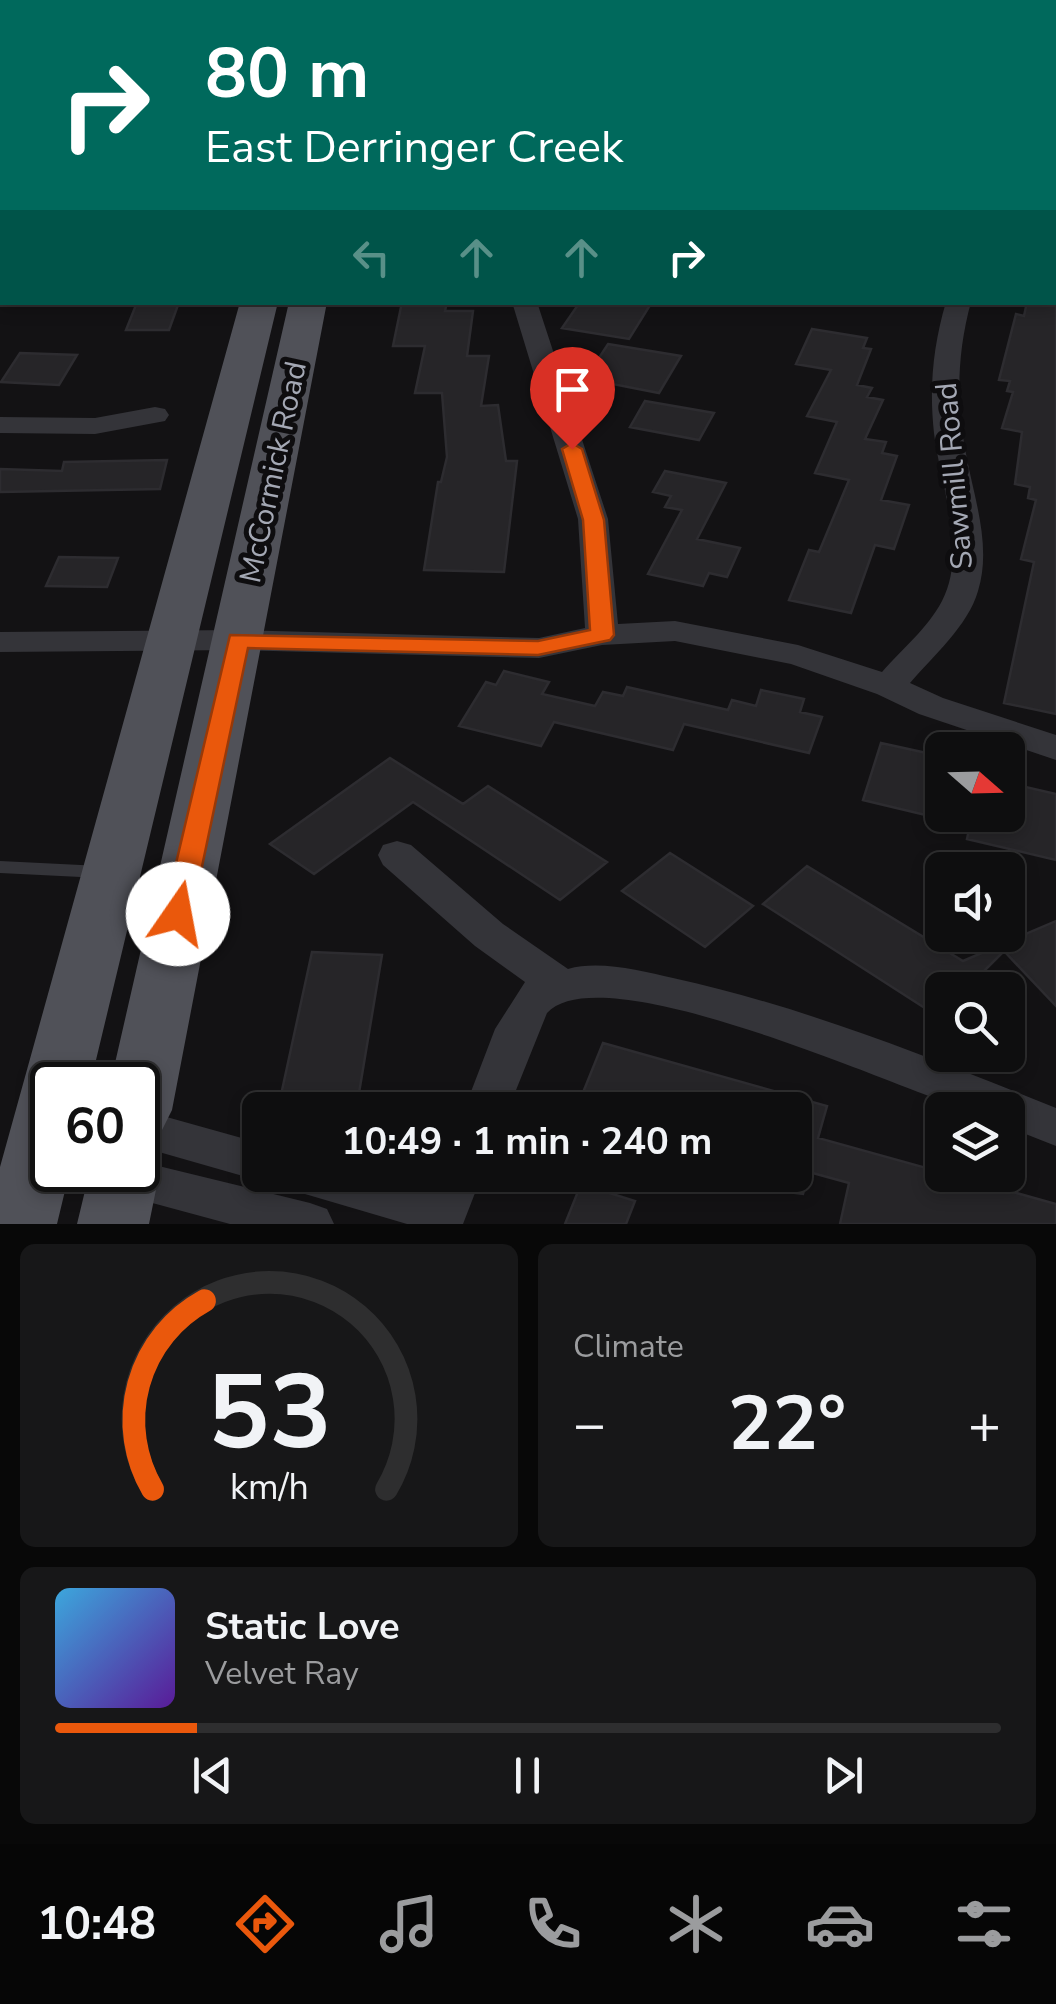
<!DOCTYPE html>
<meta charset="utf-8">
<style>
body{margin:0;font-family:"Nunito Sans",sans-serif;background:#171718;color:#f1f3f6;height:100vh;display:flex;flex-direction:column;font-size:38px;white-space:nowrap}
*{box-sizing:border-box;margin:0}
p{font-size:32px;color:#9b9c9e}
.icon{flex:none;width:55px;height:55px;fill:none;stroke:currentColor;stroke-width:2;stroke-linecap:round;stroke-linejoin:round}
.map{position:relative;height:1224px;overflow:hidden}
.side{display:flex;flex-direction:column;gap:20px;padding:20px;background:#080808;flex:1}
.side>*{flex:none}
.hud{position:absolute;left:0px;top:0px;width:1058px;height:305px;box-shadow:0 5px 15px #0003,0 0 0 2px #2e2e2f;background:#00695c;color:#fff;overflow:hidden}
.needle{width:65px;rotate:110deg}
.buttons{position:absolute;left:925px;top:732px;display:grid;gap:20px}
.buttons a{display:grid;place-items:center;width:100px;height:100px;border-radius:15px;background:#0e0e0f;box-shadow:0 5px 15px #0003,0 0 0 2px #2e2e2f;font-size:50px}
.speed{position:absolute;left:30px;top:1062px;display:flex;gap:20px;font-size:50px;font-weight:700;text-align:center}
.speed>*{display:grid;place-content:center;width:130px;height:130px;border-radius:50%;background:#0e0e0f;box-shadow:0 5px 15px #0003,0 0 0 2px #2e2e2f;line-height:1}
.speed .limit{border:5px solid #111;border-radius:15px;background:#fff;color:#111}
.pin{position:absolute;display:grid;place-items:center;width:85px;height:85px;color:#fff;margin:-102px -42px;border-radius:50% 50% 50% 0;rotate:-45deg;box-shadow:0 0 10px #0007}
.pin .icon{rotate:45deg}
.me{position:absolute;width:110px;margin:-55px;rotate:12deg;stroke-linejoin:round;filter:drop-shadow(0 0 8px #0008)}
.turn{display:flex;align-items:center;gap:35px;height:210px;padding:0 40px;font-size:45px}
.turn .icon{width:130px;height:130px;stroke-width:2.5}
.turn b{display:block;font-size:70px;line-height:85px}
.lanes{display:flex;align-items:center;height:95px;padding:0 40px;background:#0003;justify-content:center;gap:50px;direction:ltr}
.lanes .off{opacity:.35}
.big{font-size:75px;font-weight:700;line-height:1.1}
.side .widget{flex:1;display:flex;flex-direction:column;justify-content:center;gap:15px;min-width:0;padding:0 35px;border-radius:15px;background:#171718}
.side .dial{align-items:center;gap:0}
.dial svg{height:260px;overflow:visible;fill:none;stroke:#2e2e2f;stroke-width:7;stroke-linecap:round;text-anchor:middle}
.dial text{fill:#f1f3f6;stroke:none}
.song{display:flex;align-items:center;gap:30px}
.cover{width:120px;height:120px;border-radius:15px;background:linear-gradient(135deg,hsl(200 70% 55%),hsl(270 70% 35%))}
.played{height:10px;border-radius:5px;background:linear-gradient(90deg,#ea580c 15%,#2e2e2f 15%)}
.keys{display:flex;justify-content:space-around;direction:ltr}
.heat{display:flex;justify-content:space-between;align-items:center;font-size:55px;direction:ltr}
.side .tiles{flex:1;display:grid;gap:20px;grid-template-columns:1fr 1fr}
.widget:last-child{grid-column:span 2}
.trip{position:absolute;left:242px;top:1092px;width:570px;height:100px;border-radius:15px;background:#0e0e0f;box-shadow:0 5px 15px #0003,0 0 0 2px #2e2e2f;font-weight:700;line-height:100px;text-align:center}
.dock{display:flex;height:160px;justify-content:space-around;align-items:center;background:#060606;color:#9b9c9e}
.dock .icon{width:70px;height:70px}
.dock .active{color:#ea580c}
.dock b{font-size:45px;color:#f1f3f6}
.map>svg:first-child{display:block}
.building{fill:#262528;stroke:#2d2c30;stroke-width:2.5}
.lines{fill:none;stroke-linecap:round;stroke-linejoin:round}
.service{fill:#343439;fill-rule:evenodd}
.minor{fill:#343439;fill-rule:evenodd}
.tertiary{fill:#343439;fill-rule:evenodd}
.primary{fill:#505158;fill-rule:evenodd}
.route{fill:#ea580c;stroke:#983908;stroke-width:2.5}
.labels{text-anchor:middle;stroke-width:10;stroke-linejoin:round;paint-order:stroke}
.street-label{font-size:30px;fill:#a4a8b4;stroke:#0e0d0f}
</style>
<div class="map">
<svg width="1056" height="1224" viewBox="0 0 1056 1224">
<rect width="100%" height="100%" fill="#131214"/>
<path class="building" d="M402 302H447L445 311H473L467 356H489L481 406 498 405 506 461H517L504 572 424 570 438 482H441L447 457 442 393H415L425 346H393Z
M580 302H652L629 339 562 328Z
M1027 302H1056V714L1004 703 1034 562 1021 559 1036 500 1028 498 1030 487 1015 484 1022 432 1002 428 1013 392 1007 391 1010 381 999 380 1016 314 1024 316Z
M136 305H178L169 330H126Z
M812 329 867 338 863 348 871 349 857 385 872 388 867 397 883 400 865 439 886 442 882 453 897 456 881 500 909 505 894 549 875 545 851 613 789 600 809 550 819 552 849 480 815 473 837 422 807 416 831 370 796 364Z
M608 344 681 356 659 393 602 382 608 373 591 370Z
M20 353 77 355 59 385 1 382Z
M645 401 714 413 699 440 630 427Z
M167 460 160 489 0 492V469L62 471 64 462Z
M665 471 726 483 697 539 740 548 727 577 709 573 703 586 648 574 682 510 665 507 671 496 653 492Z
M59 557 118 558 107 587 46 586Z
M504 671 549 682 542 694 595 706 603 692 623 696 627 687 728 710 732 700 756 706 761 690 804 699 800 712 822 717 809 753 684 724 673 750 554 722 541 746 459 726 486 682 496 685Z
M881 743 931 754 926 769 942 773V819L863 800Z
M390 758 463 804 488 786 607 862 560 900 413 802 314 874 270 844Z
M1008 783 1056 794V860L967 839 972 815H1008Z
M670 853 753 906 705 947 622 891Z
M807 866 963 961 1056 921V1006L1004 951 965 990H942V1019L763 904Z
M312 952 382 955 358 1099 281 1095Z
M603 1043 827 1106 818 1138 1056 1204V1224H840L849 1183 809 1172 803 1194 795 1193V1110H596L578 1105Z
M581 1184 635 1201 626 1224H565Z"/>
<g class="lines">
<path class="service" d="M433 0H443L440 2H431Z
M623 0H635L637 2H626Z
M652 0H664L666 2H655Z
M671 0H682L684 2H674Z
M0 861 101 866 107 867 110 872 107 877 101 878 0 873Z"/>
<path class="minor" d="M1055 72H1056V84H1055Z
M1055 259H1056V274H1055Z
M512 302H537L608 519 618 624 675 621 798 645 882 672C902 649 928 628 942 601 968 551 940 484 934 433 929 388 933 346 946 302H971C957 353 956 403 966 454 974 498 992 546 978 591 968 626 933 656 910 683L943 698 1056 735V760L919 714 877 694 791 664 675 641 602 645 539 658 238 650 0 652V632L238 630 539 638 585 628 578 519Z
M155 407 165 409 169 415 165 421 95 434 0 433V417L95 418Z
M397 841 411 845 503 924 568 969C600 960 641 971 673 978 805 1007 931 1058 1056 1108V1146L1008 1127V1110C993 1110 975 1113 962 1108 891 1085 602 954 547 1013L508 1110H464L495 1029 525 982 475 946 383 865 378 855 383 845Z
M138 1109 260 1143V1175H276L260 1181 138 1146Z
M138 1161 310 1203 327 1209 334 1224H230L108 1191 101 1177 104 1170H138Z
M281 1175H375L430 1190 436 1175H482L463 1224H407L288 1189Z"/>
<path class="tertiary" d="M707 0H735L736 2H709Z
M1055 102H1056V118H1055Z"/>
<path class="primary" d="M319 0H347V2H320Z
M240 302H278L90 1085H52V1170H70L57 1224H0V1167Z
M289 302H327L172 1110 162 1130 138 1138V1085H110Z
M138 1144 150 1149 160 1170 149 1224H77L90 1170H138Z"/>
</g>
<path class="route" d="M572 443 582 449 604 520 614 635 610 640 538 655 248 648 192 914 188 921H168L164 914 230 635 538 641 590 630 583 520 562 449Z"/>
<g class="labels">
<g class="street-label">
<text transform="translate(273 472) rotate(-78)" y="10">McCormick Road</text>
<text transform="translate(954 476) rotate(-95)" y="10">Sawmill Road</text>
</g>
</g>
</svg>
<div class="buttons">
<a><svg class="needle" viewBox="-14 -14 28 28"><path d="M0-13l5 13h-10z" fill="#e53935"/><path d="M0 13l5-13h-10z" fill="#9b9c9e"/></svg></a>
<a><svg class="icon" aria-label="sound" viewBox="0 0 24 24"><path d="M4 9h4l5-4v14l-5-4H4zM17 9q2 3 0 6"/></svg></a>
<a><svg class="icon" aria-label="search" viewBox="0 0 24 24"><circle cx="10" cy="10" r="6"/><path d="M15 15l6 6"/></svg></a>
<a><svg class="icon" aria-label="layers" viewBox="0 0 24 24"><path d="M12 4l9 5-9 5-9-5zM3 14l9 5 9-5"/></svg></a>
</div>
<div class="speed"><div class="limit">60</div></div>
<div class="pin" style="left:572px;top:449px;background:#d93025"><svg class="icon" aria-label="arrive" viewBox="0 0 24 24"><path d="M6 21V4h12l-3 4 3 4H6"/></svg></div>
<svg class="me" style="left:178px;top:914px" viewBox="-20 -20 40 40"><circle r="19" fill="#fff"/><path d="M0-13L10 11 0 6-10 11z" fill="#ea580c"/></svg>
<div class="trip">10:49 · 1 min · 240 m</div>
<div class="hud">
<div class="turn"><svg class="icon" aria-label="right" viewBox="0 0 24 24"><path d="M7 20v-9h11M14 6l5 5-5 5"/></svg><div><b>80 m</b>East Derringer Creek</div></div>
<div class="lanes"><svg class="icon off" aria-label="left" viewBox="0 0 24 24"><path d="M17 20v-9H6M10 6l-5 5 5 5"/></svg><svg class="icon off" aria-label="ahead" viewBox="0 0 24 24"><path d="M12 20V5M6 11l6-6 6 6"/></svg><svg class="icon off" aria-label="ahead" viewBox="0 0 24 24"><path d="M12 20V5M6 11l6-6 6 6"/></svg><svg class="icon" aria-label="right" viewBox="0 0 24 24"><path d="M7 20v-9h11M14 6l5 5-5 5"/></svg></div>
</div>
</div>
<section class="side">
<div class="tiles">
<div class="widget dial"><svg viewBox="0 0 100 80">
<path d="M14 69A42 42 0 1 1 86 69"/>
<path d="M14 69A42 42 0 0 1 30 11" stroke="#ea580c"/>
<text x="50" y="56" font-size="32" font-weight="700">53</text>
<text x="50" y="72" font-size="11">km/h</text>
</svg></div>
<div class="widget"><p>Climate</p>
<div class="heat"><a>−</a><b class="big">22°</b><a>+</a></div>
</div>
<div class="widget">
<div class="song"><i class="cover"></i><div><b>Static Love</b><p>Velvet Ray</p></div></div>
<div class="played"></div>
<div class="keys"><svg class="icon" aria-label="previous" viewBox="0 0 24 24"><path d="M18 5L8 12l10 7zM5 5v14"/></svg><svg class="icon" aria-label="pause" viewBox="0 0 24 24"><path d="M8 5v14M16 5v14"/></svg><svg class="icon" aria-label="next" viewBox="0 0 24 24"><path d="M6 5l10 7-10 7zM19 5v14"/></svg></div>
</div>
</div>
</section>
<nav class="dock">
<b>10:48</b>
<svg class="icon active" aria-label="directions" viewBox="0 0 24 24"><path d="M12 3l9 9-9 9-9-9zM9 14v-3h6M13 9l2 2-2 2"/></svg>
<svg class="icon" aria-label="music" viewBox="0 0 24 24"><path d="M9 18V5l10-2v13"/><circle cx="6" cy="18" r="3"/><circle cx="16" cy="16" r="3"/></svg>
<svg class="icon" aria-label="phone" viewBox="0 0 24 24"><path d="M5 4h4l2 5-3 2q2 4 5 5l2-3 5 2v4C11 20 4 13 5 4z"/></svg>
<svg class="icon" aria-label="climate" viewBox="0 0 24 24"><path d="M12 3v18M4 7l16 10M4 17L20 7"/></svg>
<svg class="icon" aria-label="car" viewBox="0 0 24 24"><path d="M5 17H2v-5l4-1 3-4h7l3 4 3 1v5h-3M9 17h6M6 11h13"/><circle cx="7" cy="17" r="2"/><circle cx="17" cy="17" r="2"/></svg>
<svg class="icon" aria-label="filters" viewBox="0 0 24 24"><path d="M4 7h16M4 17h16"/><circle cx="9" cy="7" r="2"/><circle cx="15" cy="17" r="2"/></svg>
</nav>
